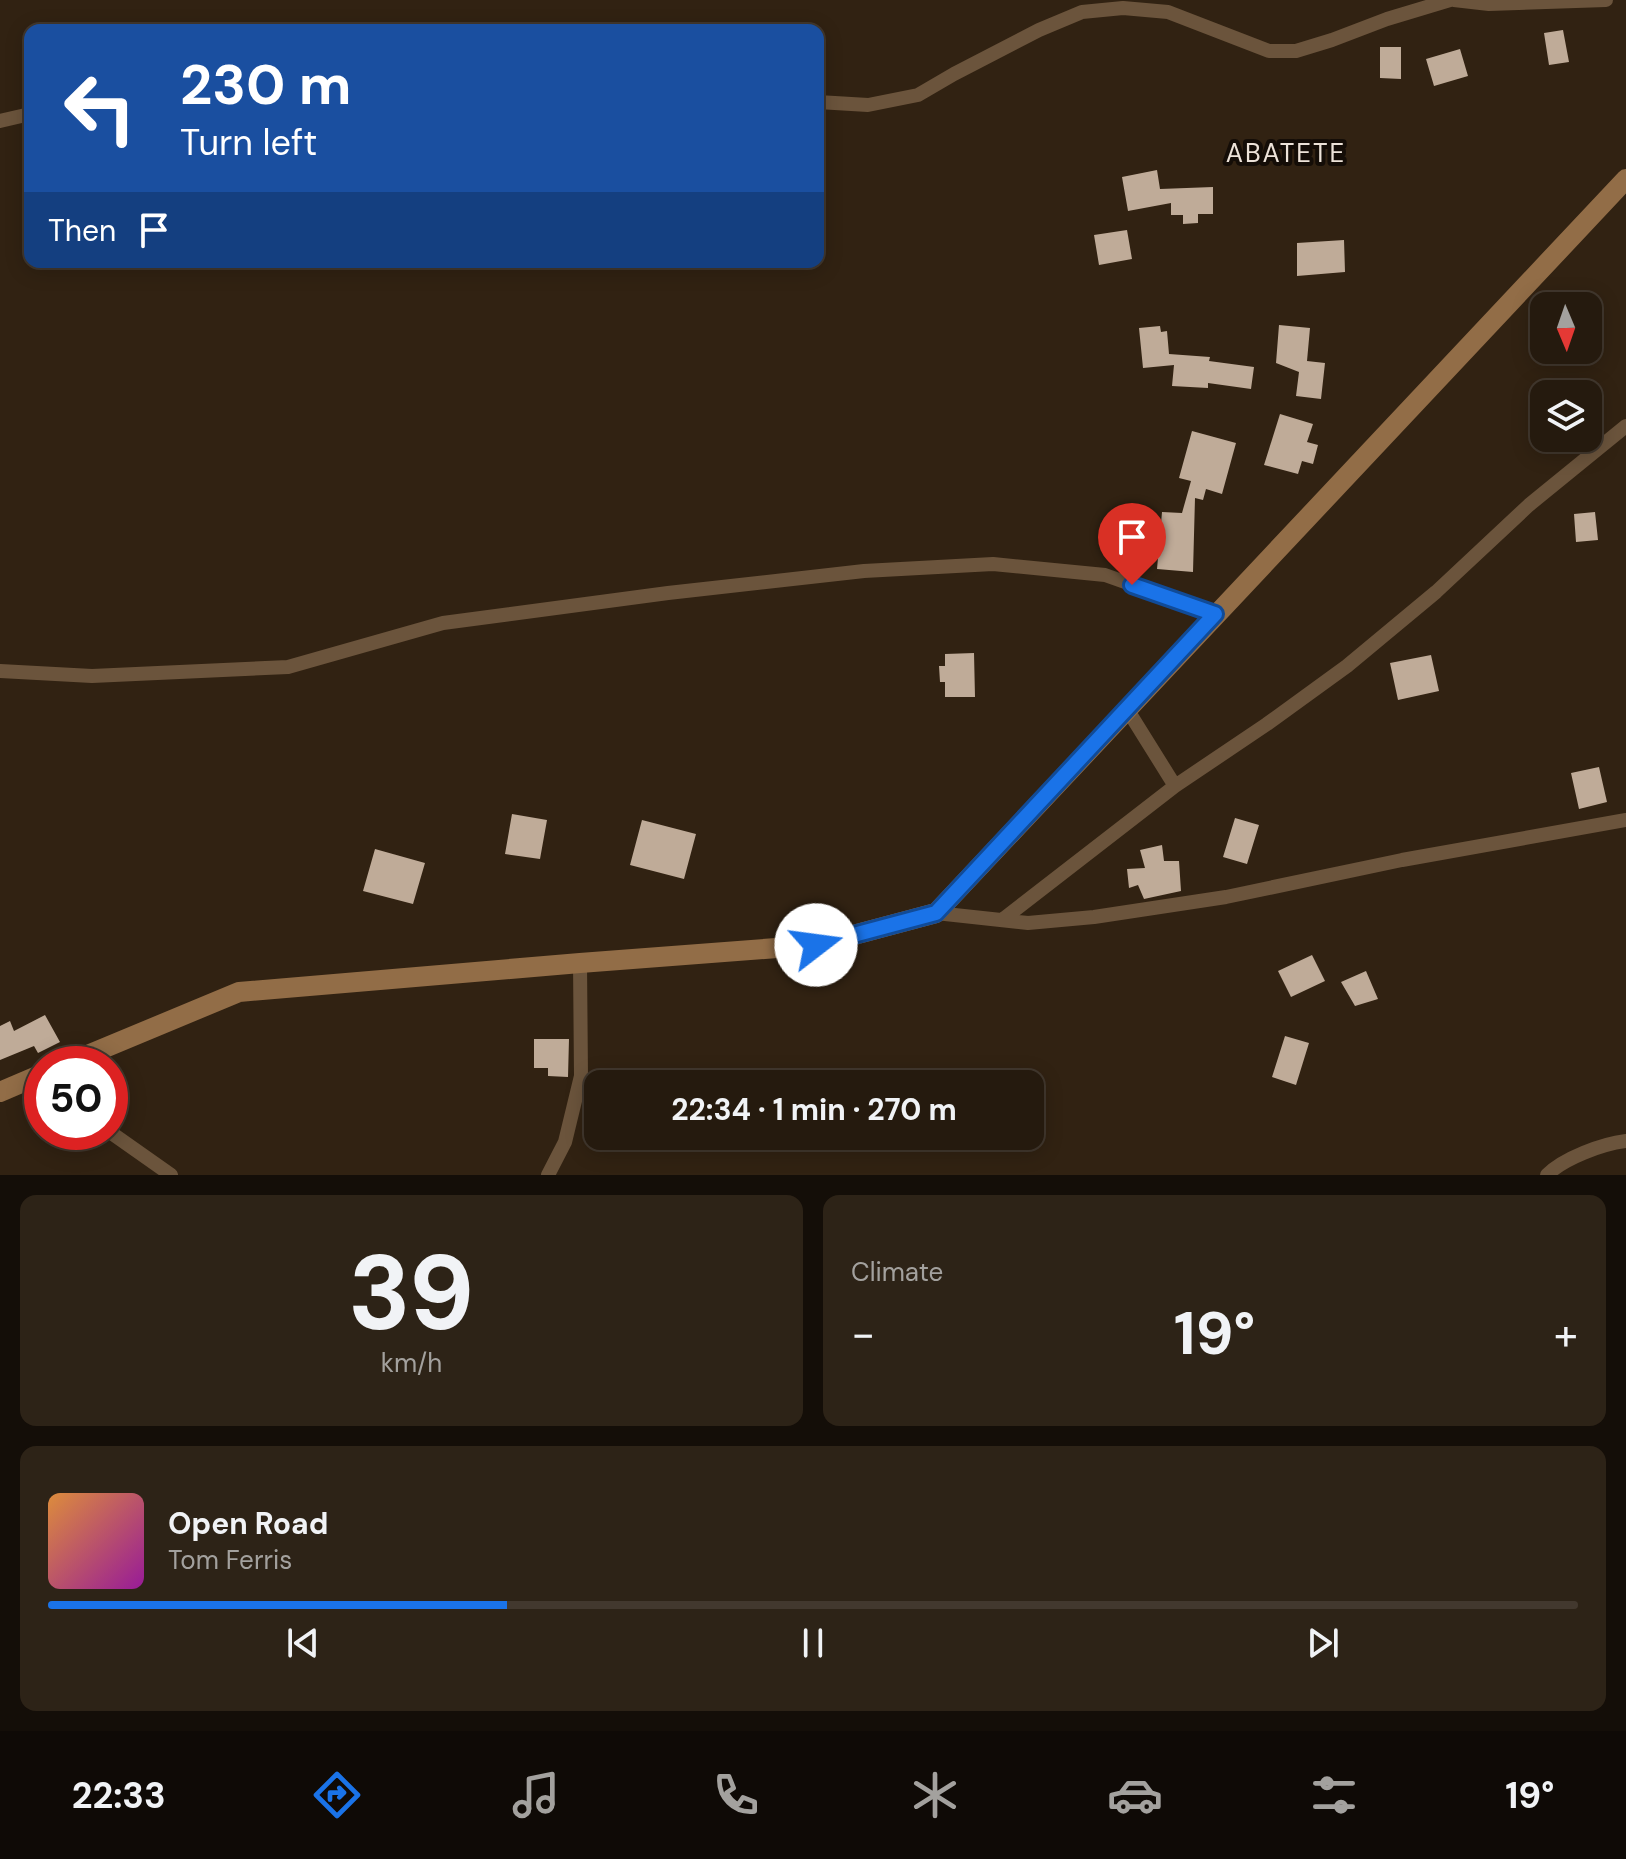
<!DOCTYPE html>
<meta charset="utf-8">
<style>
body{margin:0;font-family:"DM Sans",sans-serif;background:#2d2317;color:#f1f3f6;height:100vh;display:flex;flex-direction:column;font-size:30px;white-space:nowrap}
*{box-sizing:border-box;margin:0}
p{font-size:26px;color:#a3a19e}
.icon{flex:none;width:44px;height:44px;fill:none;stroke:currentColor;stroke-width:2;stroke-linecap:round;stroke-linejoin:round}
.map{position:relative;height:1175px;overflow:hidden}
.drawer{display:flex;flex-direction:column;gap:20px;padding:20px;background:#140e08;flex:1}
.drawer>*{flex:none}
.hud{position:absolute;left:24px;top:24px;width:800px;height:244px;border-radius:16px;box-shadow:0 4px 20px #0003,0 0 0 2px #42382e;background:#1a4fa0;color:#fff;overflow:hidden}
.needle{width:52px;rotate:178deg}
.controls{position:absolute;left:1530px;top:292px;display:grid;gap:16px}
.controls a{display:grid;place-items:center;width:72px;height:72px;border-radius:16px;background:#251a0e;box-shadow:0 4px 20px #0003,0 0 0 2px #42382e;font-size:40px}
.speed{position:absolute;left:24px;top:1046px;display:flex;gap:16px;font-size:40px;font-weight:700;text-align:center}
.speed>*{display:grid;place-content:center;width:104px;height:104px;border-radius:50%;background:#251a0e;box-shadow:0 4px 20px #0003,0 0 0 2px #42382e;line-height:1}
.speed .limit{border:12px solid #d22;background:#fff;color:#111}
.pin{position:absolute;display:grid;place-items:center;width:68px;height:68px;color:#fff;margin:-82px -34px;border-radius:50% 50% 50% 0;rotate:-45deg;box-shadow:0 0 8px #0007}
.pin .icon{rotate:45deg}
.me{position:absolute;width:88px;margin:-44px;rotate:75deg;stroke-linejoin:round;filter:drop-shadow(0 0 6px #0008)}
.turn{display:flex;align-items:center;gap:28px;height:168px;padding:0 24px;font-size:36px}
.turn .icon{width:104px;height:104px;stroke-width:2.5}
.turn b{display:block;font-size:56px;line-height:68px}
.then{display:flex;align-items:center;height:76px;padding:0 24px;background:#0003;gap:16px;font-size:30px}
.big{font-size:60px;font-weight:700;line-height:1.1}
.drawer .widget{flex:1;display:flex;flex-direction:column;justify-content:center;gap:12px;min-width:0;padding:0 28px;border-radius:16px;background:#2d2317}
.drawer .dial{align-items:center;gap:0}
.dial b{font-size:104px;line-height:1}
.song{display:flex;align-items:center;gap:24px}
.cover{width:96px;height:96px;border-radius:12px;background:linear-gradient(135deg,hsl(30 70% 55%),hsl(300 70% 35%))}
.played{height:8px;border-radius:4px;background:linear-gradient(90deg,#1a73e8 30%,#42382e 30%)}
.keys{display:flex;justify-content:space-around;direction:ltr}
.heat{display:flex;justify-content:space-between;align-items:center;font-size:44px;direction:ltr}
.drawer .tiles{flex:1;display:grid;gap:20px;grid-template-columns:1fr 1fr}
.widget:last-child{grid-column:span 2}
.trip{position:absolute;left:584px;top:1070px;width:460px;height:80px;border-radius:16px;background:#251a0e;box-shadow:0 4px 20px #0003,0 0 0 2px #42382e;font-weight:700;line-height:80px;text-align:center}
.dock{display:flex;height:128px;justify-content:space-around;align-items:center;background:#0f0a06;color:#a3a19e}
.dock .icon{width:56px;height:56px}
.dock .selected{color:#1a73e8}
.dock b{font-size:36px;color:#f1f3f6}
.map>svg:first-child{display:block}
.building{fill:#bfab98}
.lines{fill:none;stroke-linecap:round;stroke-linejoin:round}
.minor{stroke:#6b543c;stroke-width:14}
.secondary{stroke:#926d47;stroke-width:20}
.route-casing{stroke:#114b97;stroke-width:20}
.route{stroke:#1a73e8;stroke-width:14}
.labels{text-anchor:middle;stroke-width:8;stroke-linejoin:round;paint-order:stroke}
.quarter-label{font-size:26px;letter-spacing:2px;fill:#ede3d9;stroke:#140d07}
</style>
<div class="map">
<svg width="1626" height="1175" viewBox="0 0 1626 1175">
<rect width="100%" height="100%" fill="#312212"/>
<path class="building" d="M1563 30 1569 62 1549 65 1544 33Z
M1380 47H1401V79L1380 78Z
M1460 49 1468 76 1434 86 1426 59Z
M1157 170 1160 189 1213 187V214H1198V223L1183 224V215H1171V203L1128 211 1122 177Z
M1127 230 1132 259 1099 265 1094 235Z
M1344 240 1345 272 1297 276V243Z
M1279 325 1310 328 1307 361 1325 363 1321 399 1296 396 1299 372 1276 363Z
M1160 326 1161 332 1167 331 1169 354 1210 357 1209 361 1254 367 1251 389 1208 383V388L1172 386 1174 365 1143 368 1139 328Z
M1280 414 1313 424 1307 442 1318 445 1313 464 1302 461 1298 474 1264 465Z
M1192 431 1236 443 1222 494 1206 489 1203 500 1195 498 1193 572 1157 569 1162 512 1182 513 1191 481 1179 478Z
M1595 512 1598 540 1576 542 1574 514Z
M974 653 975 697H945V682H940L939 666H945V654Z
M1431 655 1439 691 1398 700 1390 663Z
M1599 767 1607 802 1579 809 1571 773Z
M512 814 547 820 540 859 505 854Z
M1235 818 1259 825 1247 864 1223 857Z
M642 820 696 834 684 879 630 865Z
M1162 845 1164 861H1179L1181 891 1144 899 1138 885 1129 888 1127 869 1145 868 1140 850Z
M375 849 425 863 413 904 363 891Z
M1312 955 1325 981 1291 997 1278 971Z
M1366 971 1378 999 1355 1006 1341 982Z
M45 1015 60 1042 38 1053 34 1046 0 1060V1026L10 1021 14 1031Z
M1285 1036 1309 1043 1296 1085 1272 1077Z
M534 1039H569L568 1077 548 1076V1068H534Z"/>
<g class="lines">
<path class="minor" d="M1454 0 1489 4 1606 0
M818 102 868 105 918 95 954 74 1039 30 1082 12 1123 8 1168 12 1269 51H1296L1332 40 1387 19 1450 0
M0 121 30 114
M0 671 92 676 288 667 443 623 668 593 864 571 993 564 1105 575 1215 614
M1127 709 1175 786
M936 913 1028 923 1094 917 1226 897 1402 860 1626 820
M1002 920 1175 786 1267 724 1347 666 1436 592 1529 505 1626 426
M110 1132 171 1175
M548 1175 565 1142 581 1076 580 963
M1547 1175C1564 1158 1602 1144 1626 1141"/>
<path class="secondary" d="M66 1064 239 992 580 963 816 945 936 913 1626 179
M0 1092 42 1074"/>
</g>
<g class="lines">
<defs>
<path id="route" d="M816 945 936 913 1215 614 1132 585"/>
</defs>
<use href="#route" class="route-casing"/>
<use href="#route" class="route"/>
</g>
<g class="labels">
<g class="quarter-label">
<text x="1286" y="162">ABATETE</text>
</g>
</g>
</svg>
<div class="controls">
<a><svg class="needle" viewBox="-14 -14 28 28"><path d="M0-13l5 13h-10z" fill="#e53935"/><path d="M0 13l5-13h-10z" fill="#a3a19e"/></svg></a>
<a><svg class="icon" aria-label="layers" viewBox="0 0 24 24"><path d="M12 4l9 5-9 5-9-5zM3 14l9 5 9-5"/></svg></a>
</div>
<div class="speed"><div class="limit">50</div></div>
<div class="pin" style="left:1132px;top:585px;background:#d93025"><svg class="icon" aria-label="arrive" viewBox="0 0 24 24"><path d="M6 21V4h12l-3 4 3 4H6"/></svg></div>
<svg class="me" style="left:816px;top:945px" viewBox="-20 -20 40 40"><circle r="19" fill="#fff"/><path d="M0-13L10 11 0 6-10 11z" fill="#1a73e8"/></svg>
<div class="trip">22:34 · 1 min · 270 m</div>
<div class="hud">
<div class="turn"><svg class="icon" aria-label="left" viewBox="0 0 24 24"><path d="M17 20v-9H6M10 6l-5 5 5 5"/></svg><div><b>230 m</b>Turn left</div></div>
<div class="then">Then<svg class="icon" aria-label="arrive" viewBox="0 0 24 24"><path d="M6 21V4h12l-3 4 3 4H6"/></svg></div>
</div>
</div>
<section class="drawer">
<div class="tiles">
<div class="widget dial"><b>39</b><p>km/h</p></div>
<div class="widget"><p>Climate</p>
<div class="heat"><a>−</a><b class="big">19°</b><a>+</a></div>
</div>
<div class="widget">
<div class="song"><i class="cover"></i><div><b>Open Road</b><p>Tom Ferris</p></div></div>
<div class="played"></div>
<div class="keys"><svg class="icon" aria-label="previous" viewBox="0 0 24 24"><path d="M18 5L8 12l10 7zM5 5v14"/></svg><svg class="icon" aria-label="pause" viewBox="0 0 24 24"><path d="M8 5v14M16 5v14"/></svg><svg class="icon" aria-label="next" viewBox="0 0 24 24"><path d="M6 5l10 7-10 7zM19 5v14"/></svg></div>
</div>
</div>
</section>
<nav class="dock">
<b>22:33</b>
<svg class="icon selected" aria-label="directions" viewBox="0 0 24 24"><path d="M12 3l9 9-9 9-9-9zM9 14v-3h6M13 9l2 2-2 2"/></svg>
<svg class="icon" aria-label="music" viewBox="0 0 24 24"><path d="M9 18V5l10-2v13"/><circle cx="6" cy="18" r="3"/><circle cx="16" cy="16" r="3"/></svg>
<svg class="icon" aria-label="phone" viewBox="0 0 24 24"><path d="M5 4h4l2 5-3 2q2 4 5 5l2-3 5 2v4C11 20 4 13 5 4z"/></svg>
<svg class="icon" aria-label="climate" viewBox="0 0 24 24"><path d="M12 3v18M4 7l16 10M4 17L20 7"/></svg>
<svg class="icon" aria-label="car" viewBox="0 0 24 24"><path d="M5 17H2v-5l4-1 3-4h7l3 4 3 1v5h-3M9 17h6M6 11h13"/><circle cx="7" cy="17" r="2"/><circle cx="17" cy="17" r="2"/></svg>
<svg class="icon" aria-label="filters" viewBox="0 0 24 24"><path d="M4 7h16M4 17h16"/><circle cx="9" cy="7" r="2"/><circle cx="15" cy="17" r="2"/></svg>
<b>19°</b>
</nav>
